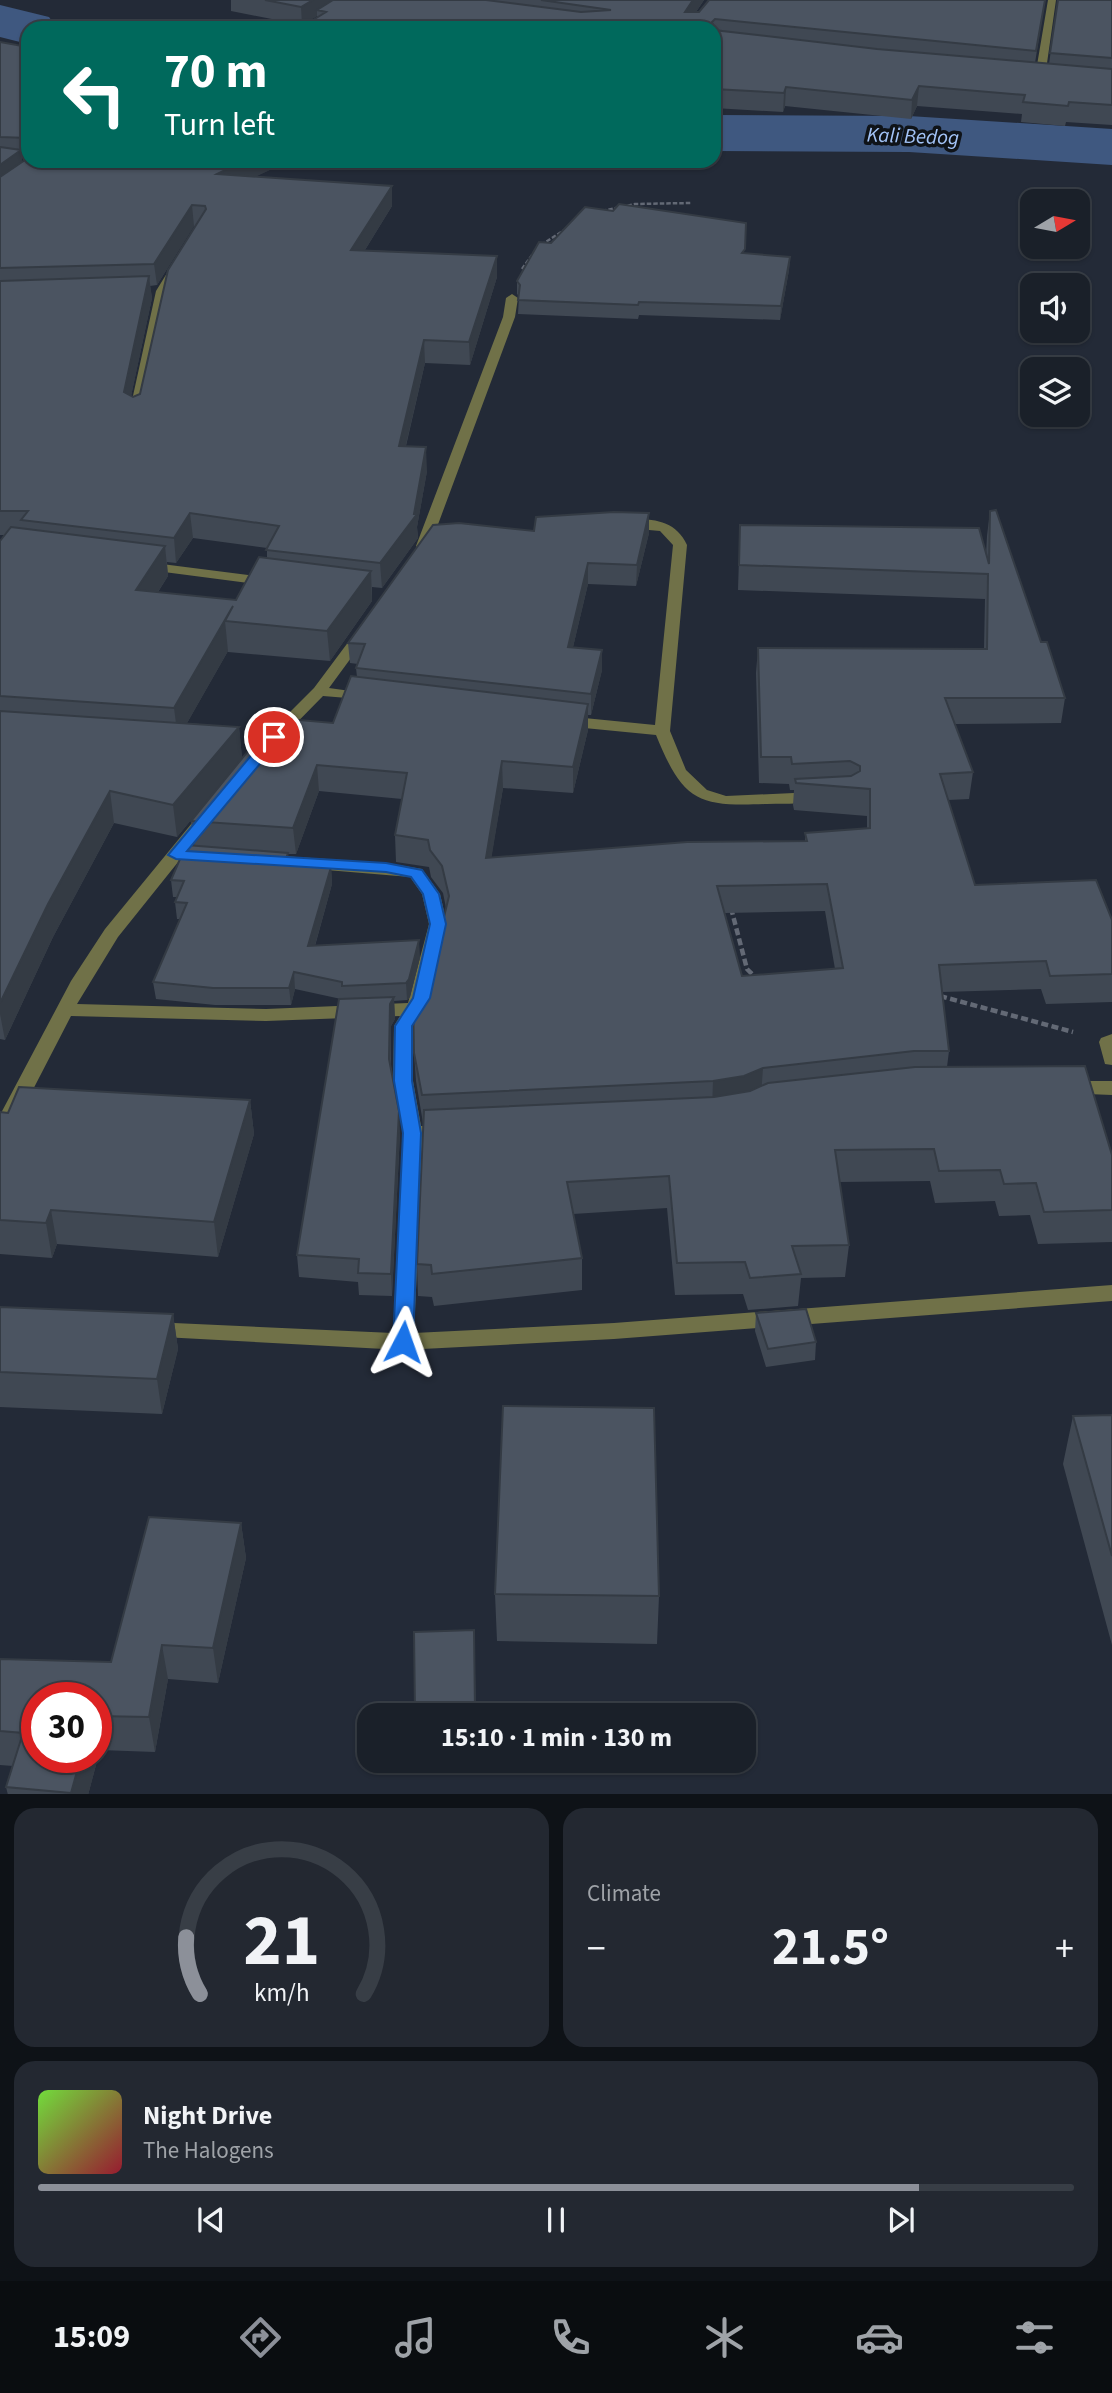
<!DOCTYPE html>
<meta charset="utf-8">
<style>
body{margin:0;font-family:"Source Sans 3",sans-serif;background:#232831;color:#f1f3f6;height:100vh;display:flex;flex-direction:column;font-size:26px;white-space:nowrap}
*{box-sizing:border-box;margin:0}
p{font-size:23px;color:#9fa3a8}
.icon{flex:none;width:38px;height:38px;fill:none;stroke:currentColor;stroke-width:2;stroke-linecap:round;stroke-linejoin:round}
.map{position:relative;height:1794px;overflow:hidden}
.drawer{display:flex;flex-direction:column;gap:14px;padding:14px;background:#0e1217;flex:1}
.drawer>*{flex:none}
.banner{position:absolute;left:21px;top:21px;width:700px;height:147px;border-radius:21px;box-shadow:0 2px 5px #0004,0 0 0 2px #383e46;background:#00695c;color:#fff;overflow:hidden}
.needle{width:46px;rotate:80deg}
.controls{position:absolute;left:1020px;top:189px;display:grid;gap:14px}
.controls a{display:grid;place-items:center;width:70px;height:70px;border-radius:14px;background:#1a2029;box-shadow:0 2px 5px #0004,0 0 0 2px #383e46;font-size:35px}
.speed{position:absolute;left:21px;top:1682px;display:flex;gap:14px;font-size:35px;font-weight:700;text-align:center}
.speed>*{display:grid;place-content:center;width:91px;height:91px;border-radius:50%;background:#1a2029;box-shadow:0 2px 5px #0004,0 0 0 2px #383e46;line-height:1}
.speed .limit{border:10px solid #d22;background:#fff;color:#111}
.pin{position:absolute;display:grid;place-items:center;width:60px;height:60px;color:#fff;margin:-30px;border:4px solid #fff;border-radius:50%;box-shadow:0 2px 7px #0007}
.me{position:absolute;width:77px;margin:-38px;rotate:4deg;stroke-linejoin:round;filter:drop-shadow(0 0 5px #0008)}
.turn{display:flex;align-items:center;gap:24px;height:147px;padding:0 28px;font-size:32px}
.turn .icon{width:91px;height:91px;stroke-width:2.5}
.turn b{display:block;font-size:49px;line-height:60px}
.big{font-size:52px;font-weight:700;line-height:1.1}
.drawer .tile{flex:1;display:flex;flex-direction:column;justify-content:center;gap:10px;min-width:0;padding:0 24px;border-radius:21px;background:#232831}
.drawer .dial{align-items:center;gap:0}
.dial svg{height:182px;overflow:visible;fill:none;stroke:#383e46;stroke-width:7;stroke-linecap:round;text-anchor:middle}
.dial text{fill:#f1f3f6;stroke:none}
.song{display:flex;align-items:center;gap:21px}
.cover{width:84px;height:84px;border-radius:10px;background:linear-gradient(135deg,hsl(100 70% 55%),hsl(350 70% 35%))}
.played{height:7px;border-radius:4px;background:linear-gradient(90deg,#8c9099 85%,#383e46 85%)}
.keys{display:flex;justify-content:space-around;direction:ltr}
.heat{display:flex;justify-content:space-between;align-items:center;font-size:38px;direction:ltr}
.drawer .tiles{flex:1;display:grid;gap:14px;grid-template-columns:1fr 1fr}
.tile:last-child{grid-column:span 2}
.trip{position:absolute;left:357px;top:1703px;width:399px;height:70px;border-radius:21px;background:#1a2029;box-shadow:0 2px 5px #0004,0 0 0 2px #383e46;font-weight:700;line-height:70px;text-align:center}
.dock{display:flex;height:112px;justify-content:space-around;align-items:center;background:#0a0d10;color:#9fa3a8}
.dock .icon{width:49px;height:49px}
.dock .current{color:#8c9099}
.dock b{font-size:32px;color:#f1f3f6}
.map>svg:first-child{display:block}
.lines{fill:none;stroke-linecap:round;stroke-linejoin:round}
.river{fill:#3f5880;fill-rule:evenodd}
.path-far1{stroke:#636975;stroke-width:2.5;stroke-dasharray:4.5 2;stroke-linecap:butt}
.path{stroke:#636975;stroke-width:4.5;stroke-dasharray:7 3.5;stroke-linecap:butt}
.minor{fill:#707148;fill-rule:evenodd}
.wall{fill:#404853;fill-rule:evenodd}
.shaded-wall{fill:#343b44}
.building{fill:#4b5461;stroke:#343b44;stroke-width:2;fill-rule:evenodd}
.route{fill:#1a73e8;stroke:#114b97;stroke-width:2}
.labels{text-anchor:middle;stroke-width:7;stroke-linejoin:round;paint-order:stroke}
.far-water-label{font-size:21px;font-style:italic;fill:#a3c4f8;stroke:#0f1318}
</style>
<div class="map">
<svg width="1112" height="1795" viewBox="0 0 1112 1795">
<rect width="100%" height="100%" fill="#232a37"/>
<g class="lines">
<path class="river" d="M0 5 49 17 57 28H28V44L0 37Z
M714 115 909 116 1112 129V165L909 152 714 151Z"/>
<path class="path-far1" d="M602 211 635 204 691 203
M541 245 566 229
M522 269 535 251"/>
<path class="path" d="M731 908 747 969 756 978
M940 996 1073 1032"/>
<path class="minor" d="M1048 0H1056L1045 77 1040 80 1035 77Z
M172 265 182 267 168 291 141 414 135 418 130 417 129 414 156 291Z
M512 294 518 298 515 317 430 546 428 549H418L416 546 503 317 506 298Z
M635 519C658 519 677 523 687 545L670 731 686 770 707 790 726 796 815 792 821 793 823 797 821 801C804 805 784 803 767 804 697 807 683 801 656 735L564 726 556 721 564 716 655 725 673 545 660 531 627 528 620 524 622 521Z
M146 562 271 578 278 582 271 586 141 569 139 566Z
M363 628 370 632 329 688 372 694 374 697 372 700 323 696 266 754H254L252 751 254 748 314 688 358 629Z
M207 811 215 816 118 937 77 1004 266 1009 408 1003 429 924 422 894 410 877 267 865 258 860 267 855 386 863 422 869 440 894 447 924 430 998 412 1026 413 1081 421 1126H454L457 1131 454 1136 423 1139 414 1333 614 1323 1112 1285V1301L614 1339 403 1350 144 1336 141 1330 144 1324 152 1322 393 1333 403 1133 393 1081 394 1026 400 1016 266 1021 71 1016 10 1134 7 1139 0 1141V1115L71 981 105 929 201 812Z
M1112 1034V1065L1105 1064 1099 1042 1101 1038Z
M1070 1081H1112V1095L1063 1093 1060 1088 1063 1083Z"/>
</g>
<path class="wall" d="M231 0H704L696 12 1045 0 1035 63 1049 64 1058 0H1112V125L1066 122 1065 126 1021 122 1022 114 917 106 911 119 785 106 783 112 714 108V28H300L317 17V16L302 25 231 11Z
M0 42 28 47V158H22V162L28 161H289L256 176 392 206 365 250 497 256V277L470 365 425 363 406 446 427 471 417 527 418 538 382 588 372 587V601L330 661 228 652V651L187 723 239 727 242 758 177 837 114 823 53 937 5 1040 0 1039V541L4 535H0ZM194 226H196L140 394 133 397 131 396 152 298 150 286 157 285ZM193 538 267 548V558L236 600 158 592 168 576 167 562 176 563Z
M745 254 790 257 789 270 780 320 639 315 638 319 518 314 519 296 517 294V281Z
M990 511 1041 642 1065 698 1061 723 955 724 973 772 969 799 948 800 975 885 1112 920V1002L1046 1004 1041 989 942 992 949 1051 947 1067 1112 1155V1242L1038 1244 1030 1215 999 1216 995 1201 935 1203 930 1181 839 1182 849 1245 845 1277 801 1278 798 1306 748 1310 743 1294 675 1295 667 1208 573 1214 582 1258V1290L434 1306 432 1297 418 1296 417 1264 423 1123 416 1081 414 1053 446 908 443 893 431 877 429 867 396 862 395 835 402 799 319 791 296 854H288L289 864 331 867 332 884 315 946 420 957 410 997 407 1000 394 1001 395 1019 391 1026V1067L400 1133 392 1296 359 1295 358 1282 299 1277 297 1255 341 999 295 989 291 1005H215L156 999 153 982 180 919H177L175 902 177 897H173L171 880 194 846 191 821 282 735 333 723 357 677 356 668 358 664 350 663 348 643 534 531 649 533 636 586 588 584 573 647 602 650V670L591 715H588V730L573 793 503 788 491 858 805 841V833L867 828V816L794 810 793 805 794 790H790L789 784 759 783 756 673 758 648 984 649 985 599 738 590 740 525 986 555 987 536ZM825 911 835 969 742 976 725 913Z
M250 1100 254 1134 218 1257 57 1244 52 1258 0 1254V1112L8 1113Z
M0 1307 173 1314 178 1349 162 1414 0 1407Z
M756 1313 816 1342 815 1360 766 1367 755 1331Z
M1112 1415V1645L1063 1464 1073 1416Z
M241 1523 246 1558 218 1683 168 1679 155 1752 100 1750 88 1795H8L6 1787 13 1766 0 1765V1659L111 1662ZM96 1698V1757H37Z
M495 1594 659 1596 657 1644 497 1641Z
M474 1630 476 1715H415L414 1632Z"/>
<path class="shaded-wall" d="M313 0H342L317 10V16L302 25 301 7Z
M693 0H704L685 28V12Z
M919 86 917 106 911 119 912 100Z
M786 87 785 106 783 112 784 93Z
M21 150 23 170 0 188V165Z
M244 161H289L219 194 217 174Z
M392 186V206L352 271 351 250Z
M192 205 194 226 157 285 154 264Z
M497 256V277L470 365 469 342Z
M790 257 789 270 780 320 781 306Z
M149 276 152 298 127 415 124 392Z
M424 340 425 363 400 470 399 446Z
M426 447 427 471 417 527 418 538 382 588 380 563 414 514Z
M190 513 193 538 176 563 174 538Z
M649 513V533L636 586 637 565Z
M165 546 168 576 140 620 136 590Z
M588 563V584L568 668V647Z
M371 571 372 601 330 661 327 631Z
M233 606 225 621 228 651 178 739 174 708Z
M602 650V670L591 715V694Z
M588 704V730L573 793V767Z
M239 727 242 758 177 837 173 805Z
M502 761 503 788 487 885 486 858Z
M317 765 319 791 296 854 293 828Z
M110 791 114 823 53 937 5 1040 0 1014V1003L48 904Z
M288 853 290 870 284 864Z
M331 867 332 884 310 963 308 946Z
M419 940 420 957 410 997 407 1000 406 983Z
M294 972 295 989 291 1005 289 988Z
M394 997 395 1019 391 1026 390 1081 389 1059 390 1004Z
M763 1068 761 1096 712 1109 713 1081Z
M250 1100 254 1134 218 1257 214 1222Z
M399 1111 400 1133 392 1296 391 1274Z
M51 1210 57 1244 52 1258 46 1223Z
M173 1314 178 1349 162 1414 157 1379Z
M241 1523 246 1558 218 1683 213 1648Z
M162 1645 168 1679 155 1752 149 1717Z
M96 1732 100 1750 88 1795H71L81 1757H96Z"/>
<path class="building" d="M265 0H313L301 7Z
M333 0H486L581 12 611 10 541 0H693L685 12H699L709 0H1045L1036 51 715 19 712 22 714 28H300L326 12 317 10Z
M1058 0H1112V58L1050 53Z
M714 28V30L877 49 1112 69V105L1069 102 1068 106 1023 102 1025 95 919 86 912 100 786 87 784 93 714 89V57L717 53 714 52Z
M0 42 28 47V138L0 137Z
M0 147 21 150 0 165Z
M28 158V161H244L217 174 392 186 351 250 497 256 469 342 424 340 399 446 426 447 414 514H417L380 563 266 550 279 526 190 513 174 538 21 520 28 511H0V281L149 276 124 392 133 397 140 394 168 270 206 209 205 206 192 205 154 264 0 268V177Z
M619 204 746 223 745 249 742 253 790 257 781 306 639 302 638 305 518 300 520 285 517 281 539 242 551 243 585 207 613 211Z
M996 510 1041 642H1047L1065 698H945L973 772 940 774 975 885 1096 880 1112 920V974L1050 976 1046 961 939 965 949 1051H914L763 1068 744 1076 713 1081 422 1095 414 1053 413 999 431 971 449 896 442 866 430 850 428 840 395 835 407 773 317 765 293 828 191 821 262 734 282 735 288 719 333 723 351 676 588 704 573 767 502 761 486 858 687 842 807 841 805 833 870 828V789L796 783 795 779 851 776 860 771V766L850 761 792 764 791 757H761L758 648 987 649 988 574 739 565 740 525 979 528 989 564 990 511ZM827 884 843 968 742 976 717 886Z
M614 512 649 513 637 565 588 563 568 647 602 650 591 694 356 668 365 644 348 643 433 525 459 523 534 531 536 517Z
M11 527 165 546 136 590 236 600 259 557 371 571 327 631 225 621 233 606 174 708 0 696V541Z
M0 711 239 727 173 805 110 791 48 904 0 1003Z
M186 845 288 853 284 864 331 867 308 946 419 940 409 979 406 983 342 986V982L294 972 289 988H213L153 982 187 903 175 902 184 881 171 880Z
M394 997 390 1004 389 1059 399 1111 391 1274 358 1273 359 1259 297 1255 339 999Z
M1085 1066 1112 1155V1210L1044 1212 1036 1183 1004 1184 1000 1170 939 1171 934 1149 835 1150 849 1245 792 1246 801 1274 750 1278 745 1262 677 1263 669 1176 567 1182 582 1258 432 1274 431 1265 417 1264 424 1110 714 1097 750 1091 768 1083 915 1067Z
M19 1087 250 1100 214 1222 51 1210 46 1223 0 1220V1112L8 1113Z
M0 1307 173 1314 157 1379 0 1372Z
M806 1309 816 1342 768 1349 756 1313Z
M503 1406 654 1408 659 1596 495 1594Z
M1112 1415V1556L1073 1416Z
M149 1517 241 1523 213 1648 162 1645 149 1717 96 1716V1698H37V1757H81L71 1793 6 1787 23 1733 0 1731V1659L111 1662Z
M474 1630 475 1711 415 1713 414 1632Z"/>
<path class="route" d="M274 732 280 734V740L187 851 386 863 422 870 439 894 446 924 430 998 412 1026V1081L421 1133 413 1342 410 1348H396L393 1342 403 1133 394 1081 395 1026 413 998 430 924 423 894 411 877 386 872 176 859 168 855 269 734Z"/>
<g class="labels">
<g class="far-water-label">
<text transform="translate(913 136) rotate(2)" y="7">Kali Bedog</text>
</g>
</g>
</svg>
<div class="controls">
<a><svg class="needle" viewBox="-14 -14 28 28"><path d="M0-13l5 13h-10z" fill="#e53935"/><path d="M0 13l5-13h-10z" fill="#9fa3a8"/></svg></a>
<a><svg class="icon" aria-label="sound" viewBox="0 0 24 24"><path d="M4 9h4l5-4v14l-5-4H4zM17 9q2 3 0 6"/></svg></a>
<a><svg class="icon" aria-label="layers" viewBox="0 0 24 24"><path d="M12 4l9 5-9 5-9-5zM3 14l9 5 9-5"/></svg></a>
</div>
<div class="speed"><div class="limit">30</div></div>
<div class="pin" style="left:274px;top:737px;background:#d93025"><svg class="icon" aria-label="arrive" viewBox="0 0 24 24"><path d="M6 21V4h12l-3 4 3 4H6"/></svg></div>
<svg class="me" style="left:403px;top:1342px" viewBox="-20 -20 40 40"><path d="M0-17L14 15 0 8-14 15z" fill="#1a73e8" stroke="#fff" stroke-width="4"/></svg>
<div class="trip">15:10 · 1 min · 130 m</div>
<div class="banner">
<div class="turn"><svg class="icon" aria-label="left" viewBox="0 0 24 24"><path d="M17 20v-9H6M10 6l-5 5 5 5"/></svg><div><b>70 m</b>Turn left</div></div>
</div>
</div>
<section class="drawer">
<div class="tiles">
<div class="tile dial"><svg viewBox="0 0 100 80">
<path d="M14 69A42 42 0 1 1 86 69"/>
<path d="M14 69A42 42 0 0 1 8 44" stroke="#8c9099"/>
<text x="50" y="56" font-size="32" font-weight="700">21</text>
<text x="50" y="72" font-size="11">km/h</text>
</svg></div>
<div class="tile"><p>Climate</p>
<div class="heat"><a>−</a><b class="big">21.5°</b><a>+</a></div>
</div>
<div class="tile">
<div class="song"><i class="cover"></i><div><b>Night Drive</b><p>The Halogens</p></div></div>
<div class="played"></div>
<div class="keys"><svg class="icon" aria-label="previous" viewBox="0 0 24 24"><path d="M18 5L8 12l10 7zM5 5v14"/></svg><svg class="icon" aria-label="pause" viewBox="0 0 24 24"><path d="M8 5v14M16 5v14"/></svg><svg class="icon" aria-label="next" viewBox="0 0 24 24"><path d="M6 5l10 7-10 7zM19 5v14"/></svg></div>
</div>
</div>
</section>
<nav class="dock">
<b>15:09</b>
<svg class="icon current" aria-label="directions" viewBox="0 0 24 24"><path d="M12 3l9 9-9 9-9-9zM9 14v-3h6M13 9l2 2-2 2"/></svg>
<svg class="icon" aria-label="music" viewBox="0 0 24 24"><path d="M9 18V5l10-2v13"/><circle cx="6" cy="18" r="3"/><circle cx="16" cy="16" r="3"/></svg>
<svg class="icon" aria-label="phone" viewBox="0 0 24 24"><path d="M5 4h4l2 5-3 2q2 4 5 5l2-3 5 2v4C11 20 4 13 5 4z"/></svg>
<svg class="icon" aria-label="climate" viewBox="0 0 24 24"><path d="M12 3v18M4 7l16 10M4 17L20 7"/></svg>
<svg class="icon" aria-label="car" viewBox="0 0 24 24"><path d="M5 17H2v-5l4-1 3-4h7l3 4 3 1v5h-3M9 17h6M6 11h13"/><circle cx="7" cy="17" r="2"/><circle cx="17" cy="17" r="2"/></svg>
<svg class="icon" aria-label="filters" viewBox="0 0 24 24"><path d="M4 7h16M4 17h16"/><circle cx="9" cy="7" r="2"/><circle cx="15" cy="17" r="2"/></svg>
</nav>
